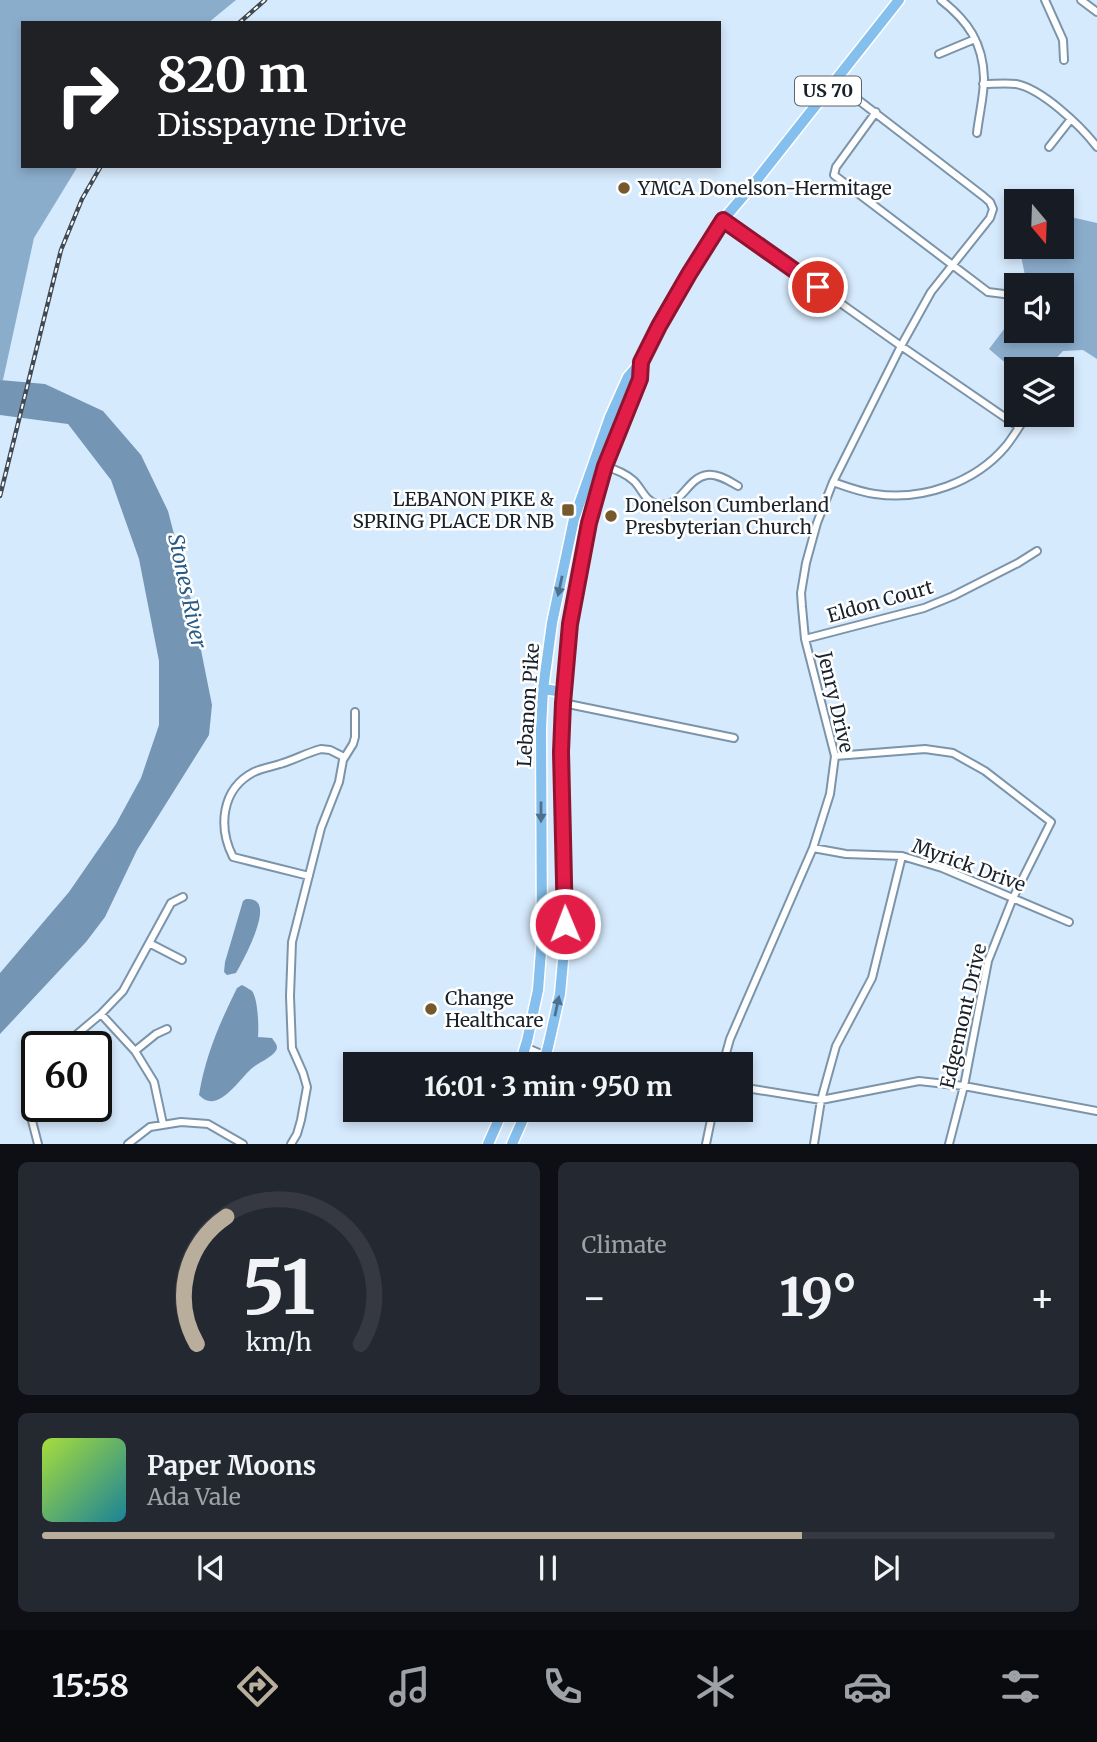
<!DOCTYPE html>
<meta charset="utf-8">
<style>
body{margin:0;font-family:Merriweather,serif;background:#242831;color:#f1f3f6;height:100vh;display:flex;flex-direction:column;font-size:26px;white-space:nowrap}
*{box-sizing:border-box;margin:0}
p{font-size:23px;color:#9ea1a6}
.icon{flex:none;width:38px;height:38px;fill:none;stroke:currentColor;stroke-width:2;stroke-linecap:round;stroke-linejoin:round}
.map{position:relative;height:1144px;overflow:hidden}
.side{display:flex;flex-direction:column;gap:18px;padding:18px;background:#0d0f14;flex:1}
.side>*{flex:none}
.banner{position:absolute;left:21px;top:21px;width:700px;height:147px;border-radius:0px;box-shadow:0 4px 10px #0003;background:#202124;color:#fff;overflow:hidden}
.needle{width:46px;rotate:161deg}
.buttons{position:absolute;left:1004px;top:189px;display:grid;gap:14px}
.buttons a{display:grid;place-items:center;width:70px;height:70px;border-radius:0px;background:#171b24;box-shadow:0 4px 10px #0003;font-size:35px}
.speed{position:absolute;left:21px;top:1031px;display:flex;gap:14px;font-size:35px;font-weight:700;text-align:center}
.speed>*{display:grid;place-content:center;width:91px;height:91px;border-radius:50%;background:#171b24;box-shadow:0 4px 10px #0003;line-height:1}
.speed .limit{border:4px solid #111;border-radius:10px;background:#fff;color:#111}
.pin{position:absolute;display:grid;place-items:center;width:60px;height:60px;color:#fff;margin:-30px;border:4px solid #fff;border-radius:50%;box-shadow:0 2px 7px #0007}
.me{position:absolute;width:77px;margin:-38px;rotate:359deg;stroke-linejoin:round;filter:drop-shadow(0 0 5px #0008)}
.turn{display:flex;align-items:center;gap:24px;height:147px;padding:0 21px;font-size:32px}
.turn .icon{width:91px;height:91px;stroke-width:2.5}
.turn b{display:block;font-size:49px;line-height:60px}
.big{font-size:52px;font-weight:700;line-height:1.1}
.side .card{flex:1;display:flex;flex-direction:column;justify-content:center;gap:10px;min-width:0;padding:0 24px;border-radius:10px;background:#242831}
.side .dial{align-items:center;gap:0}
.dial svg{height:182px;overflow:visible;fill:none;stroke:#363941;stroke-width:7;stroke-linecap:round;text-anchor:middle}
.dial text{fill:#f1f3f6;stroke:none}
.song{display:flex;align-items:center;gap:21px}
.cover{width:84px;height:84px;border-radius:10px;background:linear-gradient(135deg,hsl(80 70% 55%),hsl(190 70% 35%))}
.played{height:7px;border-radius:4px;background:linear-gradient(90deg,#b9ad9b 75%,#363941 75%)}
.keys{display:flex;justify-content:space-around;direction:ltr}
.heat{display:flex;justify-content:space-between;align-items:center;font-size:38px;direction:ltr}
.side .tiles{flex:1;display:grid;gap:18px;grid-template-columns:1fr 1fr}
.card:last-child{grid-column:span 2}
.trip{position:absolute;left:343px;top:1052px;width:410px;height:70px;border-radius:0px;background:#171b24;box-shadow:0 4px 10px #0003;font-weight:700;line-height:70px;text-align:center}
.menu{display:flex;height:112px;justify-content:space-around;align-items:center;background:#090b0e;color:#9ea1a6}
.menu .icon{width:49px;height:49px}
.menu .on{color:#b9ad9b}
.menu b{font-size:32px;color:#f1f3f6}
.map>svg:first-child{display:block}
.forest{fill:#8badcc}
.water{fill:#7495b3}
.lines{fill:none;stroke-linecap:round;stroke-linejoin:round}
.minor-casing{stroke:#7c94a9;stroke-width:10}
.primary-casing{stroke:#fff;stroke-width:13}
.minor{stroke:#fff;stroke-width:6}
.primary{stroke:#84bfed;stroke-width:10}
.rail-casing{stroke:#3f4a55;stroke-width:4.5}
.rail{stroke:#fff;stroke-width:2;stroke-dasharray:5;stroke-linecap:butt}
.oneway{fill:#4e708c}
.route-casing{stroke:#92132f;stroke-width:18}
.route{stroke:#e11d48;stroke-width:12}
.poi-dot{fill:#75582c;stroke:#fff;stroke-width:2.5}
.labels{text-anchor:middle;stroke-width:5;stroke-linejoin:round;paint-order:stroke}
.shield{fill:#fff;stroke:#5e646b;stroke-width:2}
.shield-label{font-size:18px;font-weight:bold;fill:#19222b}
.poi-label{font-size:19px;fill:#19222b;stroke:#fff;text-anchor:start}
.street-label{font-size:19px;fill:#19222b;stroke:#fff}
.water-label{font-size:21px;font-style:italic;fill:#285b86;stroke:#fff}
</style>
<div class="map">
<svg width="1097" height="1144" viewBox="0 0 1097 1144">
<rect width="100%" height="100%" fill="#d6eafd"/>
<path class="forest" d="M0 0H236L208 23H23V166H78L34 238 3 380H0Z
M1062 215 1097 223V359L1083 350 1063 351 1046 369H1017V373L989 349 1017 312V331H1062V285H1027L1021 256 1029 247H1062Z"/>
<path class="water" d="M0 380 45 384 103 411 141 455 168 511 191 600 212 705 209 735 137 850 105 917 86 942 0 1034V973L69 892 116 824 141 778 159 725V661L139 559 111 480 68 424 0 415Z
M246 899C250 899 254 899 257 902 269 913 243 961 236 973L227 975 224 972 225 962 243 901Z
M242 985C244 986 251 990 252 991 258 999 259 1027 258 1037L272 1038C274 1042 277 1043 277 1048 276 1056 257 1063 251 1069 238 1081 217 1115 199 1095 205 1057 220 1022 237 988Z"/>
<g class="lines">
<defs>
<path id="minor" d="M941 0C968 21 983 43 984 78 984 96 979 115 977 133
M1045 0 1063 40 1064 60
M1081 0 1097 12
M939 54 975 39
M983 84C994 84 1006 83 1016 84 1042 89 1081 126 1097 147
M876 112 836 167 834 175 988 292 1004 294
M1049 147 1071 119
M723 220 901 346 1019 427
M605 466C616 470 625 473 634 481 642 489 645 501 657 504 681 510 686 478 707 475 717 473 729 481 738 486
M833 482C847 487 860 492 875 494 922 501 975 483 1006 446 1014 436 1020 425 1027 415
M805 639 924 608 953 596 1018 563 1037 551
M563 703 734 738
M835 756 925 749 953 753 985 771 1051 822 1013 898 988 961 964 1086 949 1144
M813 848 846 854 902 856 942 868 1069 922
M309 876 233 857C218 827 221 789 254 772 262 768 271 767 280 764 294 760 306 753 321 749L330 750 344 757
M149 943 182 960
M101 1014 135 1051 154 1082 163 1124
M63 1046 101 1014 123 991 171 903 183 897
M525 1047 565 1064
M135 1051 156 1034 167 1029
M723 1064 730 1039 813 848 830 794 835 756 805 639 802 607 801 593 806 563 817 523 833 482 901 346 931 292 990 218 993 209 990 202 983 196 835 82
M37 1081 31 1117 38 1144
M740 1087 821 1100 919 1081 964 1086 1097 1111
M88 1106 91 1112
M128 1144 150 1127 181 1122 208 1124 243 1144
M291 1144 297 1134 301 1120 307 1087 303 1073 292 1048 290 996 292 942 321 828 339 782 343 760 353 744 355 737V712
M706 1144 713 1110
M814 1144 821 1100 836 1046 872 978 902 856"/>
<path id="primary" d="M543 689 564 692
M520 1064 527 1041 538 990 542 938 541 729 543 689 552 623 574 519 610 417 628 377 641 362 659 326 689 274 723 220 756 181 899 0
M543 1064 548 1047 560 994 565 939 561 752 564 692 570 624 589 523 605 466 640 379 641 363
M488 1144 503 1110
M512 1144 527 1110"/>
</defs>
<use href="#minor" class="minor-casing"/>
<use href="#primary" class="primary-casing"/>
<use href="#minor" class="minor"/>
<use href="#primary" class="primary"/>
<defs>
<path id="rail" d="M239 23 265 0
M0 496 61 250 82 199 101 166"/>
</defs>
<use href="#rail" class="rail-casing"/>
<use href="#rail" class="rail"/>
</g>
<defs><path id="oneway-solid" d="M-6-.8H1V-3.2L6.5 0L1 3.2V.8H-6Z" transform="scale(1.75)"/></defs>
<g class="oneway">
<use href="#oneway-solid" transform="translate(560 586) rotate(102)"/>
<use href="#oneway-solid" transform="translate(541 812) rotate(90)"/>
<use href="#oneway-solid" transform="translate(557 1006) rotate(-78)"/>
</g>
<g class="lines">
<defs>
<path id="route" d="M565 924 561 752 563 703 570 624 589 523 605 466 640 379 641 362 659 326 689 274 723 220 818 287"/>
</defs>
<use href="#route" class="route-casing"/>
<use href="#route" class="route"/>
</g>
<g class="poi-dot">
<circle cx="624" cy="188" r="7"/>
<rect x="561" y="503" width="14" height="14" rx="3.5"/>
<circle cx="611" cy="516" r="7"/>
<circle cx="431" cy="1009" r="7"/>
</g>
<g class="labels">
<rect class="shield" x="795" y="76.5" width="66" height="29" rx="5"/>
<g class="shield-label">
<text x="828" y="97">US 70</text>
</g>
<g class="poi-label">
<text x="638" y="195">YMCA Donelson-Hermitage</text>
<text x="554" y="506" text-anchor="end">LEBANON PIKE &amp;<tspan x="554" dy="22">SPRING PLACE DR NB</tspan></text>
<text x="625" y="512">Donelson Cumberland<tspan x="625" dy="22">Presbyterian Church</tspan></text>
<text x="445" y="1005">Change<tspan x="445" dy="22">Healthcare</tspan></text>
</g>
<g class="street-label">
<text transform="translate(880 601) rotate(-16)" y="7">Eldon Court</text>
<text transform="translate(836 702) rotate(77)" y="7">Jenry Drive</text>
<text transform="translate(528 705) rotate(-86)" y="7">Lebanon Pike</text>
<text transform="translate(969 865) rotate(20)" y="7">Myrick Drive</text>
<text transform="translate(963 1016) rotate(-77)" y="7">Edgemont Drive</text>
</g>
<g class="water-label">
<text transform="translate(187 591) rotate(78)" y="7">Stones River</text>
</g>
</g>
</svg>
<div class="buttons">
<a><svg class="needle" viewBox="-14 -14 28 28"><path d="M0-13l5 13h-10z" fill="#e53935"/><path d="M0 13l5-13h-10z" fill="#9ea1a6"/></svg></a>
<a><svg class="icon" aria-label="sound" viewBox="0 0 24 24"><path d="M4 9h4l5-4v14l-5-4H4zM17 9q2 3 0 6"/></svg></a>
<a><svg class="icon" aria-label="layers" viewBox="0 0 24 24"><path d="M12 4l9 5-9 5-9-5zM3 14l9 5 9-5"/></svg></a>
</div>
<div class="speed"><div class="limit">60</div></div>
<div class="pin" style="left:818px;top:287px;background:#d93025"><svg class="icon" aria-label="arrive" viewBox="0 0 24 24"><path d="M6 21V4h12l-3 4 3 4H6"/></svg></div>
<svg class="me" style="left:565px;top:924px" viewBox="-20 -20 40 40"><circle r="17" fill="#e11d48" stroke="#fff" stroke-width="3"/><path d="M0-11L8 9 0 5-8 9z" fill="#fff"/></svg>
<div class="trip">16:01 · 3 min · 950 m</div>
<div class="banner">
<div class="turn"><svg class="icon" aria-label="right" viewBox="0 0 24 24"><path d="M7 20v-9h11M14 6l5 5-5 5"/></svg><div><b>820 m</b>Disspayne Drive</div></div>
</div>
</div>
<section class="side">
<div class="tiles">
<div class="card dial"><svg viewBox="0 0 100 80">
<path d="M14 69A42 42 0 1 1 86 69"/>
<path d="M14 69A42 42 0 0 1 27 13" stroke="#b9ad9b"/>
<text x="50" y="56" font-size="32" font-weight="700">51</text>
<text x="50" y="72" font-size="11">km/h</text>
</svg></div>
<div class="card"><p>Climate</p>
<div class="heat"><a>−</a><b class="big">19°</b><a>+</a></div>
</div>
<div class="card">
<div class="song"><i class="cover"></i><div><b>Paper Moons</b><p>Ada Vale</p></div></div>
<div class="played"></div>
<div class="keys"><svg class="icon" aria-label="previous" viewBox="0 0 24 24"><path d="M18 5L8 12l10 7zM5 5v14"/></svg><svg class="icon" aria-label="pause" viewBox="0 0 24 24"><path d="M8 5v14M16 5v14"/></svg><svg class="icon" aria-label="next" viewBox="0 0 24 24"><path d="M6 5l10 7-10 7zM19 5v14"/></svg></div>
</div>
</div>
</section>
<nav class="menu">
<b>15:58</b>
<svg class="icon on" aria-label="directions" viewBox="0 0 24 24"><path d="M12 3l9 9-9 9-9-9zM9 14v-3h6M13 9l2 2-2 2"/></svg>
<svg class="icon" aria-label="music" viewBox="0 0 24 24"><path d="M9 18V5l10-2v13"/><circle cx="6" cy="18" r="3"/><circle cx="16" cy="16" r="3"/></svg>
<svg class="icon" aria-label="phone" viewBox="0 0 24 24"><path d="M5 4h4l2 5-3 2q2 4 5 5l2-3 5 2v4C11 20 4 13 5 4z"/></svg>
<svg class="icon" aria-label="climate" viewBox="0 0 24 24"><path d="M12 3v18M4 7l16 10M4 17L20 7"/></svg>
<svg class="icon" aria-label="car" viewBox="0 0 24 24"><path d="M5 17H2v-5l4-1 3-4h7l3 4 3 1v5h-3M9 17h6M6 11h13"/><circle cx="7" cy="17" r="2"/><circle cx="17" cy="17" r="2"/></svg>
<svg class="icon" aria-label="filters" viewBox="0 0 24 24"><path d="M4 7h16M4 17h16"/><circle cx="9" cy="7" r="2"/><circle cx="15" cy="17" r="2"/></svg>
</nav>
